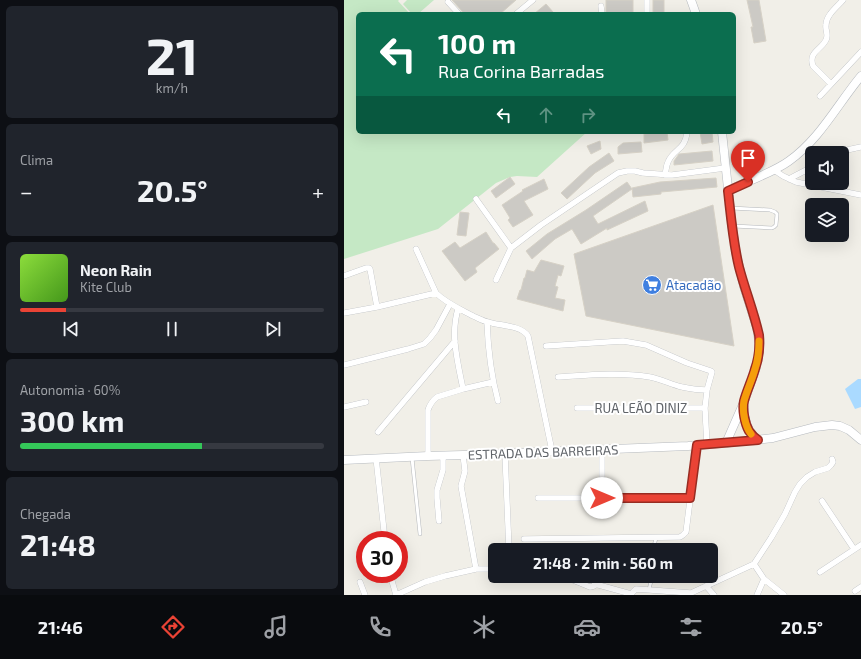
<!DOCTYPE html>
<html lang="pt">
<meta charset="utf-8">
<style>
body{margin:0;font-family:"Exo 2",sans-serif;background:#20242c;color:#f1f3f6;height:100vh;display:flex;flex-direction:column;font-size:15px;white-space:nowrap}
*{box-sizing:border-box;margin:0}
p{font-size:13px;color:#9ea1a6}
.icon{flex:none;width:22px;height:22px;fill:none;stroke:currentColor;stroke-width:2;stroke-linecap:round;stroke-linejoin:round}
.map{position:relative;flex:1;overflow:hidden}
.sheet{display:flex;flex-direction:column;gap:6px;padding:6px;background:#0d0f14;width:344px}
.sheet>*{flex:none}
.top-card{position:absolute;left:12px;top:12px;width:380px;height:122px;border-radius:6px;box-shadow:0 4px 16px #0002;background:#0b6e4f;color:#fff;overflow:hidden}
.controls{position:absolute;left:461px;top:146px;display:grid;gap:8px}
.controls a{display:grid;place-items:center;width:44px;height:44px;border-radius:6px;background:#171b24;box-shadow:0 4px 16px #0002;font-size:20px}
.speed{position:absolute;left:12px;top:531px;display:flex;gap:8px;font-size:20px;font-weight:700;text-align:center}
.speed>*{display:grid;place-content:center;width:52px;height:52px;border-radius:50%;background:#171b24;box-shadow:0 4px 16px #0002;line-height:1}
.speed .limit{border:6px solid #d22;background:#fff;color:#111}
.pin{position:absolute;display:grid;place-items:center;width:34px;height:34px;color:#fff;margin:-41px -17px;border-radius:50% 50% 50% 0;rotate:-45deg;box-shadow:0 0 4px #0007}
.pin .icon{rotate:45deg}
.me{position:absolute;width:44px;margin:-22px;rotate:90deg;stroke-linejoin:round;filter:drop-shadow(0 0 3px #0008)}
.turn{display:flex;align-items:center;gap:14px;height:84px;padding:0 16px;font-size:18px}
.turn .icon{width:52px;height:52px;stroke-width:2.5}
.turn b{display:block;font-size:28px;line-height:34px}
.lanes{display:flex;align-items:center;height:38px;padding:0 16px;background:#0003;justify-content:center;gap:20px;direction:ltr}
.lanes .off{opacity:.35}
.big{font-size:30px;font-weight:700;line-height:1.1}
.sheet .card{flex:1;display:flex;flex-direction:column;justify-content:center;gap:6px;min-width:0;padding:0 14px;border-radius:6px;background:#20242c}
.sheet .dial{align-items:center;gap:0}
.dial b{font-size:52px;line-height:1}
.song{display:flex;align-items:center;gap:12px}
.cover{width:48px;height:48px;border-radius:6px;background:linear-gradient(135deg,hsl(90 70% 55%),hsl(100 70% 35%))}
.played{height:4px;border-radius:2px;background:linear-gradient(90deg,#ea4335 15%,#363941 15%)}
.keys{display:flex;justify-content:space-around;direction:ltr}
.heat{display:flex;justify-content:space-between;align-items:center;font-size:22px;direction:ltr}
.charge{height:6px;border-radius:3px;background:linear-gradient(90deg,#34c759 60%,#363941 0)}
.trip{position:absolute;left:144px;top:543px;width:230px;height:40px;border-radius:6px;background:#171b24;box-shadow:0 4px 16px #0002;font-weight:700;line-height:40px;text-align:center}
.tabs{display:flex;height:64px;justify-content:space-around;align-items:center;background:#090b0e;color:#9ea1a6}
.tabs .icon{width:28px;height:28px}
.tabs .selected{color:#ea4335}
.tabs b{font-size:18px;color:#f1f3f6}
main{display:flex;flex:1;min-height:0}
.map>svg:first-child{display:block}
.green{fill:#c5e8c5}
.water{fill:#aadaff}
.building{fill:#cccac5;stroke:#d6d1c6}
.lines{fill:none;stroke-linecap:round;stroke-linejoin:round}
.lane-casing{stroke:#b5b8bc;stroke-width:4}
.street-casing{stroke:#b5b8bc;stroke-width:6}
.secondary-casing{stroke:#b6babf;stroke-width:9}
.lane{stroke:#fff;stroke-width:3}
.street{stroke:#fff;stroke-width:5.5}
.secondary{stroke:#fff;stroke-width:8}
.route-casing{stroke:#982c22;stroke-width:10}
.route{stroke:#ea4335;stroke-width:7}
.slow{stroke:#f59e0b;stroke-width:7}
.labels{text-anchor:middle;stroke-width:4;stroke-linejoin:round;paint-order:stroke}
.shop-label{font-size:13px;fill:#366cbe;stroke:#fff;text-anchor:start}
.street-label{font-size:13px;fill:#5f6368;stroke:#fff}
</style>
<main>
<section class="sheet">
<div class="card dial"><b>21</b><p>km/h</p></div>
<div class="card"><p>Clima</p>
<div class="heat"><a>−</a><b class="big">20.5°</b><a>+</a></div>
</div>
<div class="card">
<div class="song"><i class="cover"></i><div><b>Neon Rain</b><p>Kite Club</p></div></div>
<div class="played"></div>
<div class="keys"><svg class="icon" aria-label="previous" viewBox="0 0 24 24"><path d="M18 5L8 12l10 7zM5 5v14"/></svg><svg class="icon" aria-label="pause" viewBox="0 0 24 24"><path d="M8 5v14M16 5v14"/></svg><svg class="icon" aria-label="next" viewBox="0 0 24 24"><path d="M6 5l10 7-10 7zM19 5v14"/></svg></div>
</div>
<div class="card"><p>Autonomia · 60%</p><b class="big">300 km</b><div class="charge"></div></div>
<div class="card"><p>Chegada</p><b class="big">21:48</b></div>
</section>
<div class="map">
<svg width="517" height="595" viewBox="0 0 517 595">
<rect width="100%" height="100%" fill="#f1efe8"/>
<path class="green" d="M0 0H55L54 1 66 14H14V132H243L193 177 173 176 166 177 152 183 94 229 0 259Z
M63 0H90L74 14H68L59 4Z"/>
<path class="water" d="M514 379H517V407L511 409 501 389Z"/>
<path class="building" d="M108 0H172L156 14H119L118 11Z
M262 0H289V14H262Z
M309 0H320V14H309Z
M403 0H415L422 41 410 43 407 27H409Z
M202 4 209 12 207 14H190Z
M316 132H323L324 140 300 143V134Z
M356 132H368L369 142 358 144Z
M256 141 257 149 247 154 243 146Z
M297 142 298 152 274 154V147L279 143Z
M368 151 369 161 330 165V161L335 154Z
M265 153 270 161 251 173 223 199 217 193 245 167Z
M166 177 171 184 152 198 147 191Z
M372 178 373 187 317 192V194L289 197 288 188 316 182Z
M200 179 204 189 180 201 189 215 169 227 164 220 166 218 158 205 179 191 178 190Z
M283 182 288 189 249 216 254 224 301 201 304 211 263 230V228L237 244 228 229 211 239 188 259 182 251 203 234 242 210Z
M369 205 390 346 242 316 230 254Z
M116 212 125 213 122 236 113 235Z
M142 232 149 243H150L155 249 131 268 133 272 121 281 98 251 111 242 116 248Z
M197 260 220 266 217 276 214 275 211 286 214 287 211 298 221 300 219 311 173 299 176 290H177L180 278H181L183 270 190 272Z"/>
<g class="lines">
<defs>
<path id="lane" d="M387 208 426 210 431 212 433 214 432 225 430 227 428 228 389 226
M68 458 76 534
M309 550 312 538
M305 590 308 576"/>
<path id="street" d="M303 0V14
M104 2 115 14
M257 6 258 14
M172 14 189 0
M487 84 469 66C464 52 477 50 482 40 485 34 481 31 482 25 482 15 493 7 499 0
M476 96 517 52
M495 153 503 150 517 147
M430 170 439 176 452 182 517 195
M321 175C322 171 322 166 324 162 330 148 341 151 343 132
M445 179 468 167
M132 199 167 248
M72 249 92 293C102 303 116 309 129 316 134 318 139 321 144 322 156 326 177 325 184 336L208 451
M0 276 22 268H25L26 269 33 307
M152 280 167 248 197 225 274 173 283 171H291L299 173 328 175 381 168
M114 309C106 335 114 363 119 389
M0 313 33 307 92 293
M143 322C144 349 147 375 154 401
M202 346 279 341 302 345 343 363 367 371 368 372 363 390 361 408 363 445
M0 365 64 349 80 344 86 338 92 330 106 304
M214 377C245 375 276 372 306 377 317 379 328 385 338 387 347 389 355 390 363 390
M0 407 22 402
M233 408H361
M34 432 111 341
M161 454 165 550
M119 455 121 471 117 486 132 569
M84 456V410C86 404 88 401 93 397L119 389 149 382
M32 458 41 540
M194 498H346
M258 498V449
M478 501 510 549
M95 521 93 498V490L99 470V456
M180 539 336 537 339 535 342 532 353 445
M410 564 420 579 440 595
M476 572 517 545
M46 574 52 595
M219 576 246 587 250 586 253 576
M16 582 21 595
M251 584 287 594 292 589 347 593 410 564 427 538 441 514 451 492 456 484 463 477 471 472 484 468 487 465 489 462 488 459
M362 586 370 595
M511 591 517 587
M52 595 81 582 101 576 132 569H151
M413 595 420 579"/>
<path id="secondary" d="M347 0 352 14
M378 132 388 226 392 253 400 287 413 328 415 342V351L412 368 400 402 382 443
M384 191C404 180 427 174 445 161 476 139 493 105 517 76
M400 406C400 420 403 431 414 440
M0 460 84 456 119 455 344 446 382 443 429 438 471 427 488 425 496 426 505 430 517 440"/>
</defs>
<use href="#lane" class="lane-casing"/>
<use href="#street" class="street-casing"/>
<use href="#secondary" class="secondary-casing"/>
<use href="#lane" class="lane"/>
<use href="#street" class="street"/>
<use href="#secondary" class="secondary"/>
</g>
<g class="lines">
<defs>
<path id="route" d="M258 498H346L353 445 414 440C411 438 408 435 405 431 401 424 398 410 400 401 403 390 408 380 411 369 415 358 416 346 415 335 410 312 401 290 395 267 389 242 387 217 384 191L404 182"/>
</defs>
<use href="#route" class="route-casing"/>
<use href="#route" class="route"/>
<path class="slow" d="M407 434C401 426 398 411 400 401 403 390 408 380 411 369 414 360 415 350 415 341"/>
</g>
<defs>
<symbol id="supermarket-disc" viewBox="-11 -11 22 22"><circle r="9.5" fill="#3f7fe0" stroke="#fff"/><path d="M-6-5.5h2.5l.6 2H6L4.5 2H-2.5L-4.4-4H-6ZM-1.5 3.2a1.3 1.3 0 1 0 .1 0ZM3 3.2a1.3 1.3 0 1 0 .1 0Z" fill="#fff"/></symbol>
</defs>
<g fill-rule="evenodd">
<use href="#supermarket-disc" x="297" y="274" width="22" height="22"/>
</g>
<g class="labels">
<g class="shop-label">
<text x="322" y="290">Atacadão</text>
</g>
<g class="street-label">
<text x="297" y="413">RUA LEÃO DINIZ</text>
<text transform="translate(199 452) rotate(-2)" y="5">ESTRADA DAS BARREIRAS</text>
</g>
</g>
</svg>
<div class="controls">
<a><svg class="icon" aria-label="sound" viewBox="0 0 24 24"><path d="M4 9h4l5-4v14l-5-4H4zM17 9q2 3 0 6"/></svg></a>
<a><svg class="icon" aria-label="layers" viewBox="0 0 24 24"><path d="M12 4l9 5-9 5-9-5zM3 14l9 5 9-5"/></svg></a>
</div>
<div class="speed"><div class="limit">30</div></div>
<div class="pin" style="left:404px;top:182px;background:#d93025"><svg class="icon" aria-label="arrive" viewBox="0 0 24 24"><path d="M6 21V4h12l-3 4 3 4H6"/></svg></div>
<svg class="me" style="left:258px;top:498px" viewBox="-20 -20 40 40"><circle r="19" fill="#fff"/><path d="M0-13L10 11 0 6-10 11z" fill="#ea4335"/></svg>
<div class="trip">21:48 · 2 min · 560 m</div>
<div class="top-card">
<div class="turn"><svg class="icon" aria-label="left" viewBox="0 0 24 24"><path d="M17 20v-9H6M10 6l-5 5 5 5"/></svg><div><b>100 m</b>Rua Corina Barradas</div></div>
<div class="lanes"><svg class="icon" aria-label="left" viewBox="0 0 24 24"><path d="M17 20v-9H6M10 6l-5 5 5 5"/></svg><svg class="icon off" aria-label="ahead" viewBox="0 0 24 24"><path d="M12 20V5M6 11l6-6 6 6"/></svg><svg class="icon off" aria-label="right" viewBox="0 0 24 24"><path d="M7 20v-9h11M14 6l5 5-5 5"/></svg></div>
</div>
</div>
</main>
<nav class="tabs">
<b>21:46</b>
<svg class="icon selected" aria-label="directions" viewBox="0 0 24 24"><path d="M12 3l9 9-9 9-9-9zM9 14v-3h6M13 9l2 2-2 2"/></svg>
<svg class="icon" aria-label="music" viewBox="0 0 24 24"><path d="M9 18V5l10-2v13"/><circle cx="6" cy="18" r="3"/><circle cx="16" cy="16" r="3"/></svg>
<svg class="icon" aria-label="phone" viewBox="0 0 24 24"><path d="M5 4h4l2 5-3 2q2 4 5 5l2-3 5 2v4C11 20 4 13 5 4z"/></svg>
<svg class="icon" aria-label="climate" viewBox="0 0 24 24"><path d="M12 3v18M4 7l16 10M4 17L20 7"/></svg>
<svg class="icon" aria-label="car" viewBox="0 0 24 24"><path d="M5 17H2v-5l4-1 3-4h7l3 4 3 1v5h-3M9 17h6M6 11h13"/><circle cx="7" cy="17" r="2"/><circle cx="17" cy="17" r="2"/></svg>
<svg class="icon" aria-label="filters" viewBox="0 0 24 24"><path d="M4 7h16M4 17h16"/><circle cx="9" cy="7" r="2"/><circle cx="15" cy="17" r="2"/></svg>
<b>20.5°</b>
</nav>
